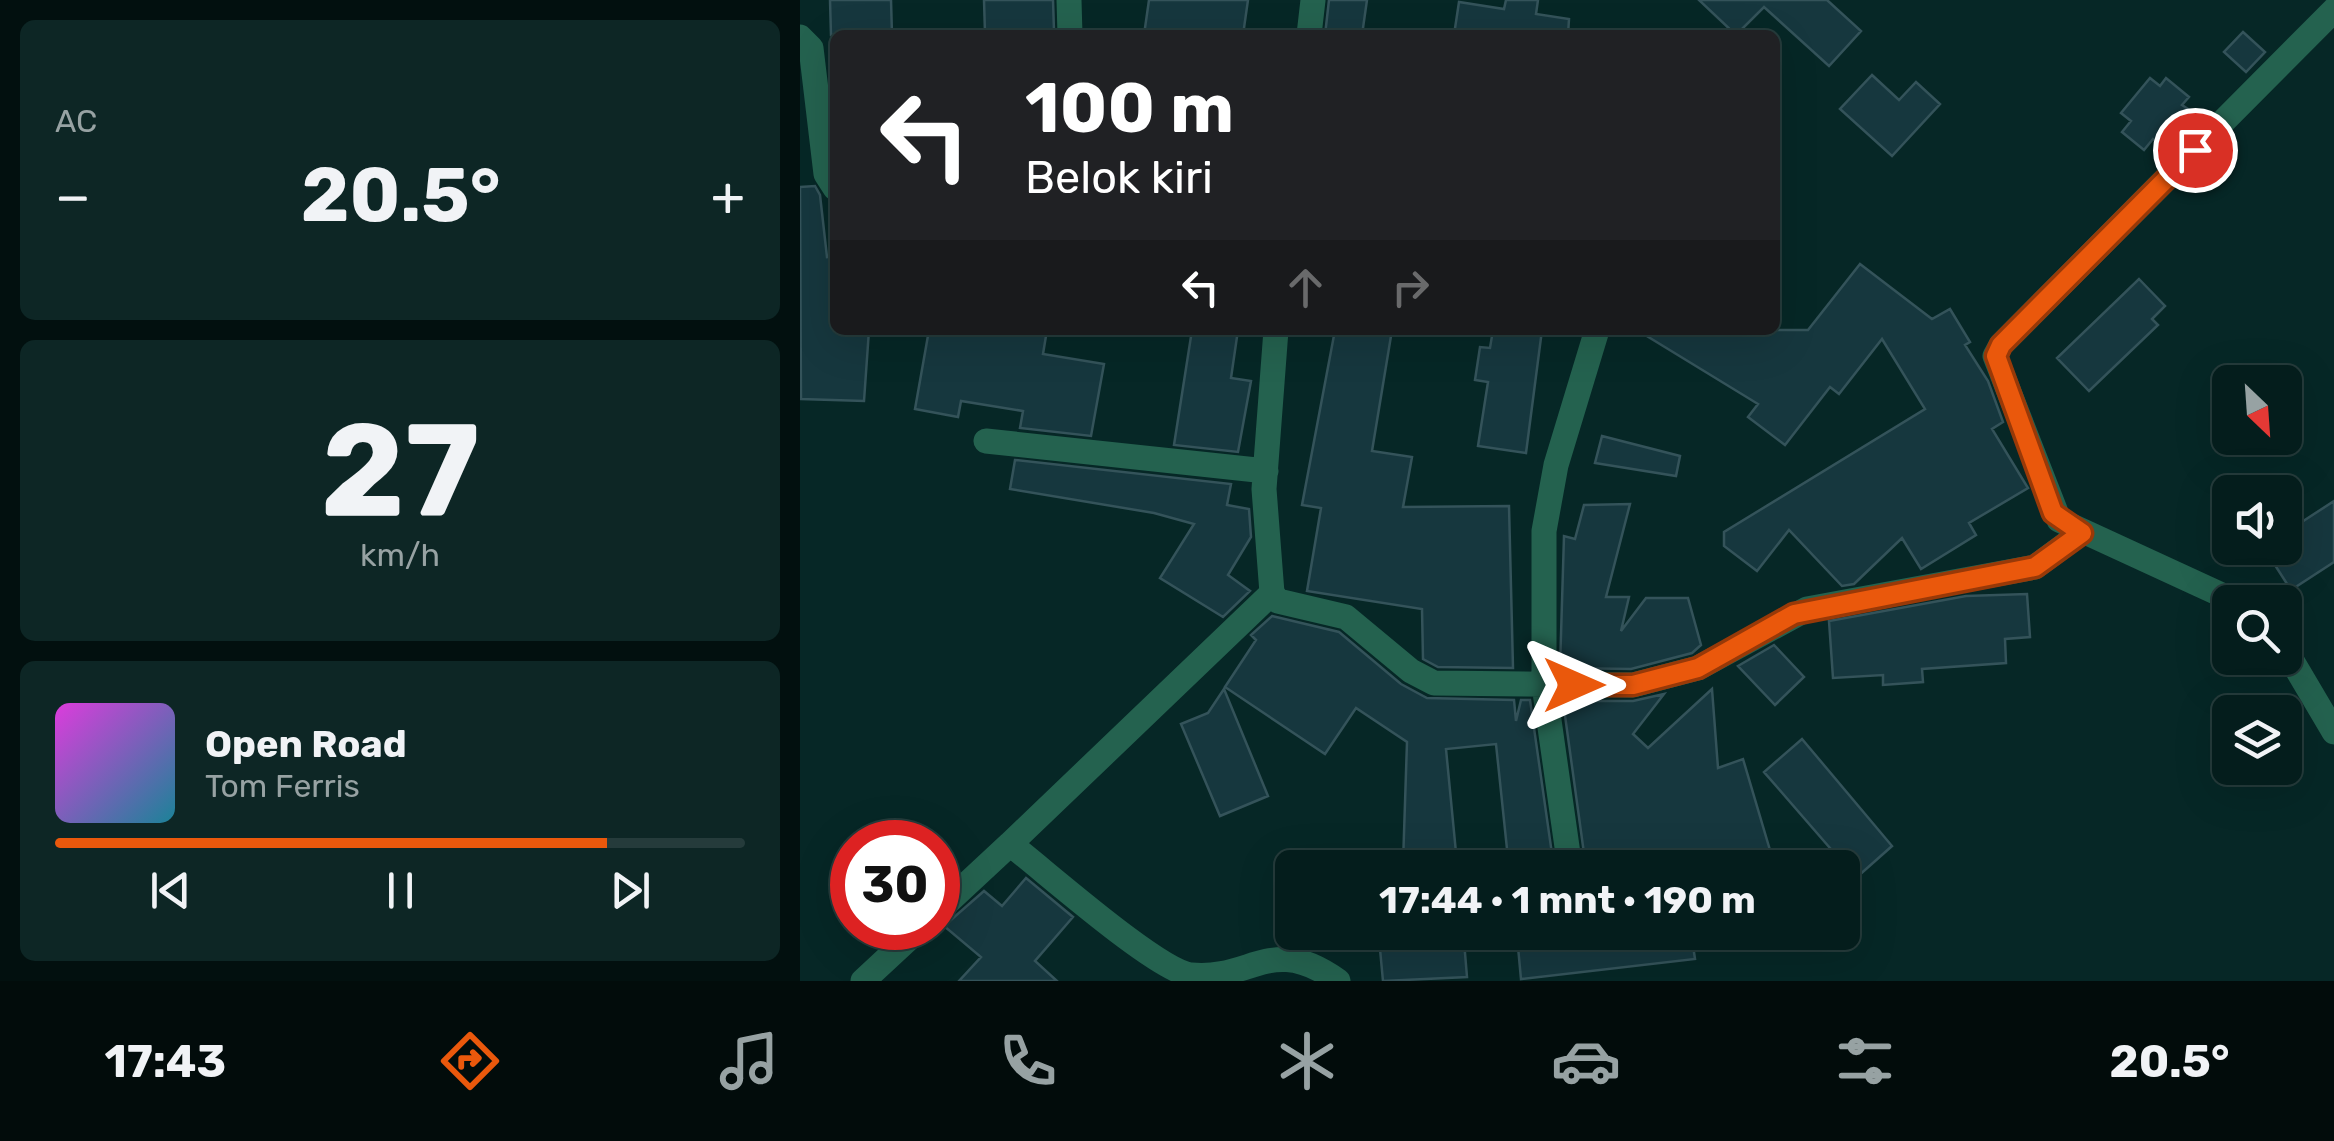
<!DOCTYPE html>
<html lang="id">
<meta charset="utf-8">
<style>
body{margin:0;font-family:Rubik,sans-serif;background:#0d2625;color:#f1f3f6;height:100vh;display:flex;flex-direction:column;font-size:38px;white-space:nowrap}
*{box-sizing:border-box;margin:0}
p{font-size:32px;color:#97a2a3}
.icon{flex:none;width:55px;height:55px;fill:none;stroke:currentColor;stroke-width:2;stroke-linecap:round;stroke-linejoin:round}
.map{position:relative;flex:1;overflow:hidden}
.side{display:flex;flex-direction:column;gap:20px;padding:20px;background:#02100f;width:800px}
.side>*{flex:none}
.top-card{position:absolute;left:30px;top:30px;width:950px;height:305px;border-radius:15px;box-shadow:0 10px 40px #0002,0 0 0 2px #253b3b;background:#202124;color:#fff;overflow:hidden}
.needle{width:65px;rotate:155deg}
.fabs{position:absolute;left:1412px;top:365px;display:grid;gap:20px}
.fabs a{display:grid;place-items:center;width:90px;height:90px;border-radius:15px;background:#041d1c;box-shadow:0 10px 40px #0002,0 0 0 2px #253b3b;font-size:50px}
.speed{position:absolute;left:30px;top:820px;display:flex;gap:20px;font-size:50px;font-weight:700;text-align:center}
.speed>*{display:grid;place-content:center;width:130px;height:130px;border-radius:50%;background:#041d1c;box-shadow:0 10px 40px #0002,0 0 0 2px #253b3b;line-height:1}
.speed .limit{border:15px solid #d22;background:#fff;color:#111}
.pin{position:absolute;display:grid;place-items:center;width:85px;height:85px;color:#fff;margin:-42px;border:5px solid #fff;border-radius:50%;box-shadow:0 2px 10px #0007}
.me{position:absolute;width:110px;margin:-55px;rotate:90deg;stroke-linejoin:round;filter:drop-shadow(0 0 8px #0008)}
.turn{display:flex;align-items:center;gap:35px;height:210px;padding:0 30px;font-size:45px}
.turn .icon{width:130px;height:130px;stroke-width:2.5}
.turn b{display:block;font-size:70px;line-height:85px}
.lanes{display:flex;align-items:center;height:95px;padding:0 30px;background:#0003;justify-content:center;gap:50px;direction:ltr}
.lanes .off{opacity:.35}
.big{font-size:75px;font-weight:700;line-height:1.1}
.side .widget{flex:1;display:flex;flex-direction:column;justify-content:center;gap:15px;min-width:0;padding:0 35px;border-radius:15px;background:#0d2625}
.side .dial{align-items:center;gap:0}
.dial b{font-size:130px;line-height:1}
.song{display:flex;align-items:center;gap:30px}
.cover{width:120px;height:120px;border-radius:15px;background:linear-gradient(135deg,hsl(300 70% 55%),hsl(190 70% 35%))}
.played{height:10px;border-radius:5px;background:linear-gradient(90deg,#ea580c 80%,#253b3b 80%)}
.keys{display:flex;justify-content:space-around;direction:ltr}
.heat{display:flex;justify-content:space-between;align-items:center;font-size:55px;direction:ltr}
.trip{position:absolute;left:475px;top:850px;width:585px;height:100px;border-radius:15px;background:#041d1c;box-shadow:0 10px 40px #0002,0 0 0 2px #253b3b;font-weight:700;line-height:100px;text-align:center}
.menu{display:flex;height:160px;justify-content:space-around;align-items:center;background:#020c0b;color:#97a2a3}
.menu .icon{width:70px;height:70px}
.menu .current{color:#ea580c}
.menu b{font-size:45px;color:#f1f3f6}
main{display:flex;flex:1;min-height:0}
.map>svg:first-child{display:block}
.building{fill:#16373e;stroke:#34535a;stroke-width:2.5}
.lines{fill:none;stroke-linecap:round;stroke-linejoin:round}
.minor{stroke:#24624f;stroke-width:25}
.route-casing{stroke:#983908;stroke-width:25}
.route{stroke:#ea580c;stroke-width:18}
</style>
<main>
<section class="side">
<div class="widget"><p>AC</p>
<div class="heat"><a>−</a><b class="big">20.5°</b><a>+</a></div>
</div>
<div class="widget dial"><b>27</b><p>km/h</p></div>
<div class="widget">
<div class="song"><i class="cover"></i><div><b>Open Road</b><p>Tom Ferris</p></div></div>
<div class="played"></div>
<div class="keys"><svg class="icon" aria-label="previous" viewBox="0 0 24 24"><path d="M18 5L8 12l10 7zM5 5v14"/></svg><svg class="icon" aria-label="pause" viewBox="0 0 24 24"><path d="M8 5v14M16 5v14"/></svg><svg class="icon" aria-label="next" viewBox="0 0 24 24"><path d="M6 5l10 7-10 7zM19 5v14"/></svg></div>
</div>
</section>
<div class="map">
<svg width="1534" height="981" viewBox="0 0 1534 981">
<rect width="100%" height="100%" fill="#062726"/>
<path class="building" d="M30 0H91L92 35H31Z
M184 0H253L254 31 185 33Z
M349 0H448L443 35H344Z
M529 0H567L562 35H525Z
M706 0H738L736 14 769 19 768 35H654L659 2 704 9Z
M899 0H1027L1061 31 1029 66 964 7 936 35Z
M1443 32 1465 52 1446 72 1424 52Z
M1072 75 1099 100 1116 82 1140 104 1092 156 1040 109Z
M1350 78 1360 86 1366 78 1389 97 1382 105 1391 111 1362 146 1353 139 1344 150 1322 132 1331 121 1321 113Z
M15 186 20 195 27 257 35 256V330H69L64 401 1 399 0 187Z
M1060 264 1132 319 1150 309 1170 342 1165 345 1188 381 1203 422 1192 429 1228 488 1169 523 1176 535 1121 569 1102 538 1054 584 1042 586 989 530 957 571 924 546V532L1125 409 1082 339 1039 394 1030 387 985 445 948 417 958 404 837 330H1008Z
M1339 279 1365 306 1352 319 1358 325 1289 391 1257 358Z
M129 330H247L243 354 304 364 291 436 220 428 223 411 161 401 158 417 115 409Z
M392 330H438L431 378 451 381 438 452 374 445Z
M535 330H592L572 451 612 457 603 507 709 506 713 668 638 667 623 659 622 609 507 591 521 508 502 505Z
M693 330H742L726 453 678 446 688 382 675 380 680 347 690 348Z
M802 436 880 456 876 476 795 463Z
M215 460 431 484 427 505 449 509 451 537 428 575 450 591 423 617 360 578 394 524 354 513 210 489Z
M1534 501V562L1491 590 1464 548H1485V533Z
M830 504 806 597H829L821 631 846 598H888L901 645 892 653 831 669 760 668 764 536 775 539 784 505Z
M1227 594 1230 637 1205 639 1206 663 1122 669 1123 682 1083 685V675L1033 678 1029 621 1166 596Z
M472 616 539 632 601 684 627 698 714 700 716 721 721 700H730L754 868H709L696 744 646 749 657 863 603 864 607 742 556 708 525 754 425 687 456 640 451 635Z
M974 645 1004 677 975 705 938 666Z
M424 689 468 796 420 816 381 724 408 713Z
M912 689 918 768 943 759 972 857 938 868H786L763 701H833L864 694 833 734 848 748Z
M1002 739 1092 846 1056 878 964 772Z
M226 878 273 917 235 961 257 981H159L181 957 144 926 184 891 202 906Z
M746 932H891L895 959 721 979 717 936Z
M664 941 667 977 583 981 580 949Z"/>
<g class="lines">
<path class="minor" d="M269 0 270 35
M509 35 513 0
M0 37 11 48 26 174 35 188
M476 330 464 489 472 593 478 601 546 617 611 671 634 683 833 685 898 668 1007 609 1235 567 1281 533
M186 441 466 471
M472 593 210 844C244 870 356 970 391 975 452 981 471 933 538 981
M1437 602 1259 520 1195 356 1201 345 1534 10
M1485 649 1534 732
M770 868 744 685V531L756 465 797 330
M138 911 210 844
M63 981 120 928"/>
</g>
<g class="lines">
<defs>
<path id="route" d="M774 685H833L898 668 994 614 1235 567 1282 533 1253 513 1196 356 1201 345 1395 150"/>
</defs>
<use href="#route" class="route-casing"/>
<use href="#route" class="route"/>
</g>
</svg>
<div class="fabs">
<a><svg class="needle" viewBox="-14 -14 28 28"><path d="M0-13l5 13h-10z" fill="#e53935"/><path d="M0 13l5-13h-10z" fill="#97a2a3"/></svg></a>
<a><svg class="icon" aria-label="sound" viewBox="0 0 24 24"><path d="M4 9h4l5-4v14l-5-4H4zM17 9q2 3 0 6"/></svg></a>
<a><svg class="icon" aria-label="search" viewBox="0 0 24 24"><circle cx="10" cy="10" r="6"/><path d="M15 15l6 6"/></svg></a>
<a><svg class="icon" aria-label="layers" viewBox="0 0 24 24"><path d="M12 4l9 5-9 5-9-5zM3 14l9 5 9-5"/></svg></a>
</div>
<div class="speed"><div class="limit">30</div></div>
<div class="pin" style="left:1395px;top:150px;background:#d93025"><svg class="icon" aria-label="arrive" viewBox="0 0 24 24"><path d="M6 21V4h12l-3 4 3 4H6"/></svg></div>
<svg class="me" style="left:774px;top:685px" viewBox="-20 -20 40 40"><path d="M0-17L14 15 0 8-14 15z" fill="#ea580c" stroke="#fff" stroke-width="4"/></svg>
<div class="trip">17:44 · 1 mnt · 190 m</div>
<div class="top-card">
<div class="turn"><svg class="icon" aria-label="left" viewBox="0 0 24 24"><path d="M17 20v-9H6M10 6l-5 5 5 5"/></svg><div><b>100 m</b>Belok kiri</div></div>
<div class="lanes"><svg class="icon" aria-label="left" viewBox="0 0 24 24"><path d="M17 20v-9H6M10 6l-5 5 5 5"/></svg><svg class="icon off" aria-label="ahead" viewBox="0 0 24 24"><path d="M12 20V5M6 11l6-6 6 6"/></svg><svg class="icon off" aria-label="right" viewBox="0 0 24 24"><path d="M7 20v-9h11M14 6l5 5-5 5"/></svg></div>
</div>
</div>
</main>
<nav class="menu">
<b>17:43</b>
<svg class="icon current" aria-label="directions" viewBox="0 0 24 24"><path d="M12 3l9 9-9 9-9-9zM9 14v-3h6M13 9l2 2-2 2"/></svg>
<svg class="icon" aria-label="music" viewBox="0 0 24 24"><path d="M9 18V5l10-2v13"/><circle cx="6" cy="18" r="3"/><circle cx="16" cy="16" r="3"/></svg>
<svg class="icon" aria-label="phone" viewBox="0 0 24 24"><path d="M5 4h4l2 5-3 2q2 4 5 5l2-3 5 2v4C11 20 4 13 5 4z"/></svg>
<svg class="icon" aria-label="climate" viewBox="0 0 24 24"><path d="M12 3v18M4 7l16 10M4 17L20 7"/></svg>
<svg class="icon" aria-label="car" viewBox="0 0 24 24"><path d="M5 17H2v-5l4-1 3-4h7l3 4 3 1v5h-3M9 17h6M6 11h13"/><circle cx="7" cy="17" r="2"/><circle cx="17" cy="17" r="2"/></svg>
<svg class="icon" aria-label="filters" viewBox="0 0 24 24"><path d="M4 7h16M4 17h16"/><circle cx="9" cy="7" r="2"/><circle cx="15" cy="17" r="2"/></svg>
<b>20.5°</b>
</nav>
